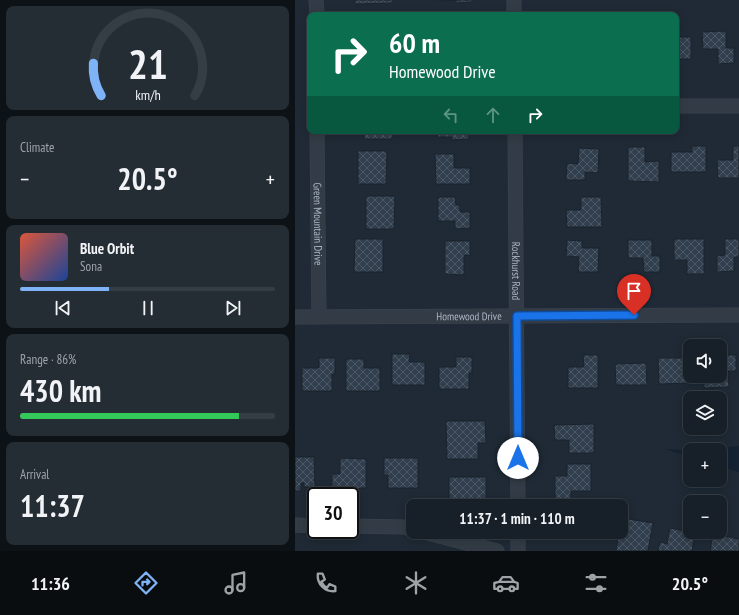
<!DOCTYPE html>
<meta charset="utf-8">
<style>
body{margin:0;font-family:"PT Sans Narrow",sans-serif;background:#242d34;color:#f1f3f6;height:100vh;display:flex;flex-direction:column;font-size:15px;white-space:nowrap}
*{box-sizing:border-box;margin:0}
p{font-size:13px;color:#9ea3a8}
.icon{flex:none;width:22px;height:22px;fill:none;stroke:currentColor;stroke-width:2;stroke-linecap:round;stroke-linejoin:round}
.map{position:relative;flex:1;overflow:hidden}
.side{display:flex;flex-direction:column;gap:6px;padding:6px;background:#0d1216;width:295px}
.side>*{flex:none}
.guide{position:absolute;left:12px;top:12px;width:372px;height:122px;border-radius:8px;box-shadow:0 2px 10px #0003,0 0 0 1px #363e45;background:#0b6e4f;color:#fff;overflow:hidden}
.fabs{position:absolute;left:388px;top:339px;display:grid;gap:8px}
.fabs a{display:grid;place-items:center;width:44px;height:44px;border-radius:8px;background:#172028;box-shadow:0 2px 10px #0003,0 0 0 1px #363e45;font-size:20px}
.speed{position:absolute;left:12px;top:487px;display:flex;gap:8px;font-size:20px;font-weight:700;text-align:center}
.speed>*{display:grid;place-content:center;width:52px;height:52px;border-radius:50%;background:#172028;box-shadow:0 2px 10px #0003,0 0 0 1px #363e45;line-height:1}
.speed .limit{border:2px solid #111;border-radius:6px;background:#fff;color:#111}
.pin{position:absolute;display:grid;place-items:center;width:34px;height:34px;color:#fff;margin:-41px -17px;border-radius:50% 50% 50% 0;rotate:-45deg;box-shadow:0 0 4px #0007}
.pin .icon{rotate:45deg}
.me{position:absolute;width:44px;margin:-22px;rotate:0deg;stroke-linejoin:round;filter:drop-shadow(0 0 3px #0008)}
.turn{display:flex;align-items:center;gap:14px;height:84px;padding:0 16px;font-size:18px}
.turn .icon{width:52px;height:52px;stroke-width:2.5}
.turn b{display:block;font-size:28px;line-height:34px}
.lanes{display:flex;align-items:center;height:38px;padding:0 16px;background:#0003;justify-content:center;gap:20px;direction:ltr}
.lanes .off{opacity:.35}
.big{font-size:30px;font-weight:600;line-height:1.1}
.side .widget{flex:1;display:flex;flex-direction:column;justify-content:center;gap:6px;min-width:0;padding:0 14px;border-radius:8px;background:#242d34}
.side .dial{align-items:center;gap:0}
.dial svg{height:104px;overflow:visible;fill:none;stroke:#363e45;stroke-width:7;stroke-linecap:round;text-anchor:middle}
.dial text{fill:#f1f3f6;stroke:none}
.song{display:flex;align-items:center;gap:12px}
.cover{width:48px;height:48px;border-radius:6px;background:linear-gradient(135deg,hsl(10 70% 55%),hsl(220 70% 35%))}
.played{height:4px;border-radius:2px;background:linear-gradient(90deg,#7eb4f7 35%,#363e45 35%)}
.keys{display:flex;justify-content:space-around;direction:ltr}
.heat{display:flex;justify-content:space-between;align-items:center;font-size:22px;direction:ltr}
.charge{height:6px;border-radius:3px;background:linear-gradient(90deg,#34c759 86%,#363e45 0)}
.trip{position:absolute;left:111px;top:499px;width:222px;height:40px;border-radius:8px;background:#172028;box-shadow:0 2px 10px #0003,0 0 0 1px #363e45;font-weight:600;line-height:40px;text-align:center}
.tabs{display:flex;height:64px;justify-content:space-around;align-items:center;background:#090d10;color:#9ea3a8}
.tabs .icon{width:28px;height:28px}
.tabs .on{color:#7eb4f7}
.tabs b{font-size:18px;color:#f1f3f6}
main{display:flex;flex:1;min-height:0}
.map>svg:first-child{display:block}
.water{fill:#142232}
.building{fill:url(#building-cross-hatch);stroke:#1a232d}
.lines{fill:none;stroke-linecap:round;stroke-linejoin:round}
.minor-casing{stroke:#3c4550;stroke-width:15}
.minor{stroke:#333c46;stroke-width:14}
.route-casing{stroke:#114b97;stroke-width:10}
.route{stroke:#1a73e8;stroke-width:7}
.labels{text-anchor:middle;stroke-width:4;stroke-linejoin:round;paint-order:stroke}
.street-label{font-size:11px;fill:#acb7c3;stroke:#18212a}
</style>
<main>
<section class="side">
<div class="widget dial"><svg viewBox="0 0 100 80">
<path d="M14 69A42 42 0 1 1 86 69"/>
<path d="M14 69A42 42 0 0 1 8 44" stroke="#7eb4f7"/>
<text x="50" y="56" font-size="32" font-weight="700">21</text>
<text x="50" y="72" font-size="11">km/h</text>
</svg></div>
<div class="widget"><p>Climate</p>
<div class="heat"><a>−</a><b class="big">20.5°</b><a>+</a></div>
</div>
<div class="widget">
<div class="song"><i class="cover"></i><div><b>Blue Orbit</b><p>Sona</p></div></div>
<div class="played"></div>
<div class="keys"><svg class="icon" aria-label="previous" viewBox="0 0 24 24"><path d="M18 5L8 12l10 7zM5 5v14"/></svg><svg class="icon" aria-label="pause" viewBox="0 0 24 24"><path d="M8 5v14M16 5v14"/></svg><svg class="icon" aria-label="next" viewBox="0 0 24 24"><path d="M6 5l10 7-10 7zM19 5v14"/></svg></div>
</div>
<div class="widget"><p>Range · 86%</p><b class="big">430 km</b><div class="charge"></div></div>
<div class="widget"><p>Arrival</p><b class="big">11:37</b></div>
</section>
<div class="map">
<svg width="444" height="551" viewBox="0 0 444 551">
<defs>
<pattern id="building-cross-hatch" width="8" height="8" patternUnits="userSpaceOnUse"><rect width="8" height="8" fill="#313e4d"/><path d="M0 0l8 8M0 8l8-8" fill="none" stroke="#4c5865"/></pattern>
</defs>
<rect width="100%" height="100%" fill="#1f2a36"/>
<path class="water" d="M444 446V472L425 466V450H395V457L370 449 395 450Z"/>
<path class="building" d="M60 0H98V3L60 4Z
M144 0H177V2L161 3V0L144 1Z
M431 31V48H439V63L423 64V49H408L407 32Z
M381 37H396V59H381Z
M69 131H97V139H69Z
M143 131H174V139L157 140V137H143Z
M397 146H411V172H376V152H397Z
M438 146H444V178H423L422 160H438Z
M333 147H350V162L364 161V182L333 181Z
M284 148 304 149 303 173 290 172V180H271L272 163 283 164Z
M63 151H92L91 184H63Z
M140 154H159V168H175V184H141Z
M71 196H100L99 229H71Z
M143 197H160L161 205H165V212H175V228L160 229V221H143Z
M286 197H306L307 227H272L271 210H286Z
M60 239H88V272H59Z
M379 239H409V274H392V260H379Z
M430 239H444V257H439V271L422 272V256L430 255Z
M272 240 287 241V248H304L303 272H283L284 257 271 256Z
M333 240H357V256H365V272H349L348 258H333Z
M150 241H175V256L169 255V275L150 274Z
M97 354H115L114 362H130V385H97Z
M288 355H303V388H273V367H289Z
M425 355H441V371H433L434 387 409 388V376H425Z
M161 357H177V373H174V389H144V367H161Z
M24 358H40V374H37V391H7V368H24Z
M363 358H395V376H397V383L364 384Z
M51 359H69V368H85V391H51Z
M351 363 352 385H321L320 364Z
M151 421H190L191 443H183V459H152Z
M299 424V453H274V440H260L259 425Z
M0 457H19L20 487H9V483H6V491H0Z
M45 458 71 459V488H64V491H37V474H45Z
M89 458H123V488H93V475H89Z
M272 464H296V491H276V499H260V476H272Z
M154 477H191V506H154Z
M327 518 358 523 353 551H321L324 532H326Z
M375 528 400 533 397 551H363L365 542 372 544Z
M276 532H295L277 537Z
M418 534 444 539V551H415Z"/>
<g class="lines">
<defs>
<g id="minor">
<path d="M21 0 22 15"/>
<path d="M219 0V15"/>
<path d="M381 106H444"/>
<path id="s1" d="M22 131 24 317"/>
<path id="s2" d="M220 131 223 506"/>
<path id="s3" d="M0 317 444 315"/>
<path d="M0 525 21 526"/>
<path d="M55 526 108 527 118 529"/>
<path d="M129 532 202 551"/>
<path d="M223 532V551"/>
</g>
</defs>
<use href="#minor" class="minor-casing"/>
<use href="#minor" class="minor"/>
</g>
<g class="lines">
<defs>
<path id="route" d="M223 458 222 316 339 315"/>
</defs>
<use href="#route" class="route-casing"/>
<use href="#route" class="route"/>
</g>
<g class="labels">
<g class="street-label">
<text dy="4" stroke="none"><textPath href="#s1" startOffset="93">Green Mountain Drive</textPath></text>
<text dy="4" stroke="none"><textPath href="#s2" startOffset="140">Rockhurst Road</textPath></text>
<text dy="4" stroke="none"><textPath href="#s3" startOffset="174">Homewood Drive</textPath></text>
</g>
</g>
</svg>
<div class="fabs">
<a><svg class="icon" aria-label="sound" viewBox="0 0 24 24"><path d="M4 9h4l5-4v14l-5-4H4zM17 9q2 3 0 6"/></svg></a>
<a><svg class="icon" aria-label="layers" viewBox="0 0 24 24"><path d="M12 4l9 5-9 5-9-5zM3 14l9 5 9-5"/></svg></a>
<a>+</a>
<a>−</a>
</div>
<div class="speed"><div class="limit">30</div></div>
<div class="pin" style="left:339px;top:315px;background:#d93025"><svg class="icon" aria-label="arrive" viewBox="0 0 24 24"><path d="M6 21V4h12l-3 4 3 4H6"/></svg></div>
<svg class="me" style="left:223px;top:458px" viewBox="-20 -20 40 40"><circle r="19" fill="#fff"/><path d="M0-13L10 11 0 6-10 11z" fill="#1a73e8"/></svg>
<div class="trip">11:37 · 1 min · 110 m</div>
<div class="guide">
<div class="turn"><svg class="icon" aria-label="right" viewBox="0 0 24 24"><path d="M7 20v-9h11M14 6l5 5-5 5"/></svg><div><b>60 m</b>Homewood Drive</div></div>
<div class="lanes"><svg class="icon off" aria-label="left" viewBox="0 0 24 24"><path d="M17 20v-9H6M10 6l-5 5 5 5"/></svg><svg class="icon off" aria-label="ahead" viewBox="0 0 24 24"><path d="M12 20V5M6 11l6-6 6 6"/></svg><svg class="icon" aria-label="right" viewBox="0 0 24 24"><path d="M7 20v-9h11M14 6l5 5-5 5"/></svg></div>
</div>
</div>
</main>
<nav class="tabs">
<b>11:36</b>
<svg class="icon on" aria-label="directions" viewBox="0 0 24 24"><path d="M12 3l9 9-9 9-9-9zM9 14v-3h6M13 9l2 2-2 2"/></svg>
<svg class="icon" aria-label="music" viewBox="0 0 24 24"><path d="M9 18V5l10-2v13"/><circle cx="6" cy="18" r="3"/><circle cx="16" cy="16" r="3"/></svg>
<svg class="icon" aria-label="phone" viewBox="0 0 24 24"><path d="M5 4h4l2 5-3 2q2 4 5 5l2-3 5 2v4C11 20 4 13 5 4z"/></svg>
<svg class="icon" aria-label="climate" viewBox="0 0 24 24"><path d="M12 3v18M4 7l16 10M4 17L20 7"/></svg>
<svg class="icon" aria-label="car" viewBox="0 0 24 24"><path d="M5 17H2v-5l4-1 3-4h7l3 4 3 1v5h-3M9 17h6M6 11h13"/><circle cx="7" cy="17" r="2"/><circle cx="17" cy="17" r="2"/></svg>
<svg class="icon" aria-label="filters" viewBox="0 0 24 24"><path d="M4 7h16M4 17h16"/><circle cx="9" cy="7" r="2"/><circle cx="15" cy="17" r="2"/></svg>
<b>20.5°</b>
</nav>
